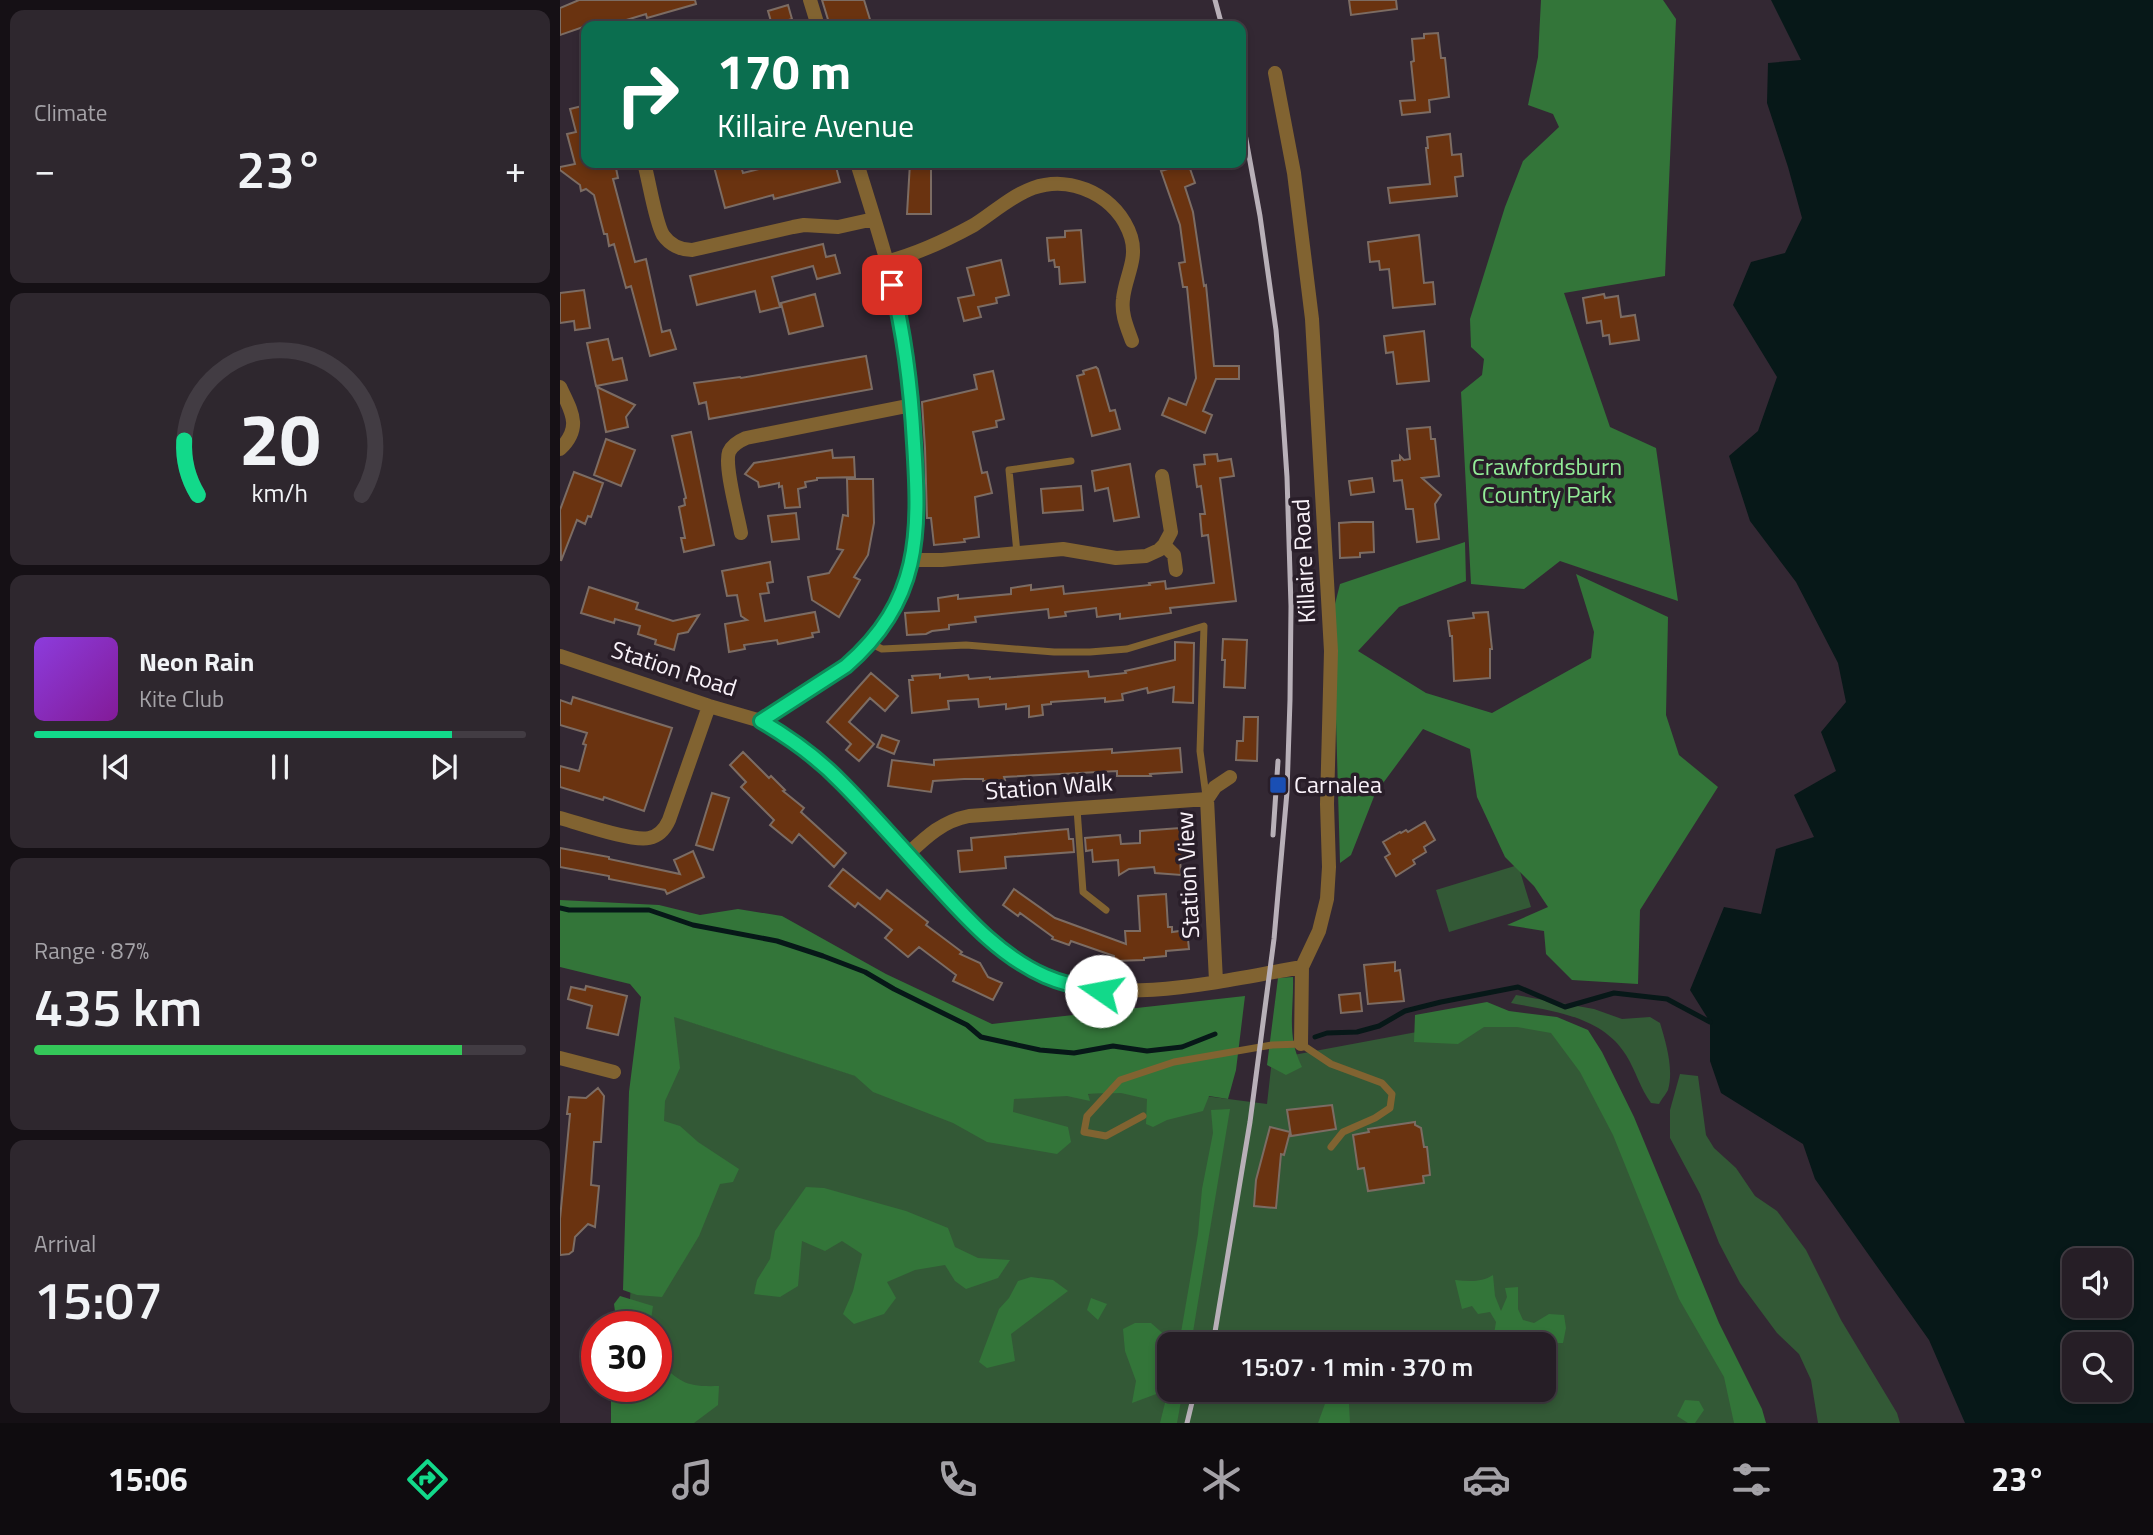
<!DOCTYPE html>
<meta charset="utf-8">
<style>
body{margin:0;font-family:"Titillium Web",sans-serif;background:#2e272e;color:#f1f3f6;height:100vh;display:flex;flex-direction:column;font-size:26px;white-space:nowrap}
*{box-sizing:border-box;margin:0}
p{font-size:23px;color:#a4a2a7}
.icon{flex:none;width:38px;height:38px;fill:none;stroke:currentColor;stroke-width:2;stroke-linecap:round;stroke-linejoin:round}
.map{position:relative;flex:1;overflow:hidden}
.drawer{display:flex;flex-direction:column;gap:10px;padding:10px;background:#151015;width:560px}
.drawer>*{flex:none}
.banner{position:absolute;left:21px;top:21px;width:665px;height:147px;border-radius:14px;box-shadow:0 4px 10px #0003,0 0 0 2px #423c43;background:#0b6e4f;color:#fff;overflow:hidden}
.buttons{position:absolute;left:1502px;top:1248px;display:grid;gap:14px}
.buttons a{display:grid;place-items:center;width:70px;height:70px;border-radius:14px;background:#261e26;box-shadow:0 4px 10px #0003,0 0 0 2px #423c43;font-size:35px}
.speed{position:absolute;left:21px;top:1311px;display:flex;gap:14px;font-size:35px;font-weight:700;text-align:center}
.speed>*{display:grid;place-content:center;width:91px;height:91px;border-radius:50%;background:#261e26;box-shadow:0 4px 10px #0003,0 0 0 2px #423c43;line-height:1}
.speed .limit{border:10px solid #d22;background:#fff;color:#111}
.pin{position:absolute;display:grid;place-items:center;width:60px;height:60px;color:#fff;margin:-30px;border-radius:14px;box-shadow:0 4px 10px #0006}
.me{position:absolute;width:77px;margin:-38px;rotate:282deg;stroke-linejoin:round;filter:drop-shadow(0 0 5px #0008)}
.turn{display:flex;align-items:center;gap:24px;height:147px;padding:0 21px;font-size:32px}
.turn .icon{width:91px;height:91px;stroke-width:2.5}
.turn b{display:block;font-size:49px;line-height:60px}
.big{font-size:52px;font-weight:600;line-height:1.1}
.drawer .card{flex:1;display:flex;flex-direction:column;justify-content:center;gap:10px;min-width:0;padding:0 24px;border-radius:14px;background:#2e272e}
.drawer .dial{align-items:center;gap:0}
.dial svg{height:182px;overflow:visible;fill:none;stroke:#423c43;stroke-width:7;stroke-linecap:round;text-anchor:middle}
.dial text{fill:#f1f3f6;stroke:none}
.song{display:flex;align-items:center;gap:21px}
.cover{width:84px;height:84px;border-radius:10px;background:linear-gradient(135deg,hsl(270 70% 55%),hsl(290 70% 35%))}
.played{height:7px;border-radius:4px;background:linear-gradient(90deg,#12d98a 85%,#423c43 85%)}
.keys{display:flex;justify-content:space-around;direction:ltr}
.heat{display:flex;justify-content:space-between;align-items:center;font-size:38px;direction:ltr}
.charge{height:10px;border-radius:5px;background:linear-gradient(90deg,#34c759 87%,#423c43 0)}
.trip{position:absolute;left:597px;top:1332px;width:399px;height:70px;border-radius:14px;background:#261e26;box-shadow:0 4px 10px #0003,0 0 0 2px #423c43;font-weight:600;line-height:70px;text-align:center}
.menu{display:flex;height:112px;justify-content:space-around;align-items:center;background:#0f0c0f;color:#a4a2a7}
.menu .icon{width:49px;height:49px}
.menu .current{color:#12d98a}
.menu b{font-size:32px;color:#f1f3f6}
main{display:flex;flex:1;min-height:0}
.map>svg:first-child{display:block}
.green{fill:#335936;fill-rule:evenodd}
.forest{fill:#337539}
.water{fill:#071818;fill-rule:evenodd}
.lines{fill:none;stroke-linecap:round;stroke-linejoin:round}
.stream{stroke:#071818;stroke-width:5}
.building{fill:#6a3310;stroke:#7c6c63;stroke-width:2}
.service{stroke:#816331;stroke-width:7}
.minor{stroke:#816331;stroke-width:14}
.rail{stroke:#b8b0b8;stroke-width:5}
.route-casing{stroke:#0c8d5a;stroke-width:18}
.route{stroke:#12d98a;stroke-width:12}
.transit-dot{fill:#1a4fb4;stroke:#291e29;stroke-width:2.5}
.labels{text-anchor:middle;stroke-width:7;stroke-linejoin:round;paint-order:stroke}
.park-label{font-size:24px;fill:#92eb97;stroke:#291e29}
.street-label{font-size:24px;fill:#f9f2f9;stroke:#291e29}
.poi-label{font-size:24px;fill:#f9f2f9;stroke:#291e29;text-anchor:start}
</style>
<main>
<section class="drawer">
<div class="card"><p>Climate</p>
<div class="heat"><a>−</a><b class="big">23°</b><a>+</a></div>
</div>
<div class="card dial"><svg viewBox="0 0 100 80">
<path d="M14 69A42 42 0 1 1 86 69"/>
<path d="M14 69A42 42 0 0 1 8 45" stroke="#12d98a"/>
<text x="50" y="56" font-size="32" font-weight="700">20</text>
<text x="50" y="72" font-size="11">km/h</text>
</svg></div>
<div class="card">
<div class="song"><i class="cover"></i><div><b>Neon Rain</b><p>Kite Club</p></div></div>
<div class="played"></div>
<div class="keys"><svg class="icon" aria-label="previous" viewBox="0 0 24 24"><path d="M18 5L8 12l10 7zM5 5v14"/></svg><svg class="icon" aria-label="pause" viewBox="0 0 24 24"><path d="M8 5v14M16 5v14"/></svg><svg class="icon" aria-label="next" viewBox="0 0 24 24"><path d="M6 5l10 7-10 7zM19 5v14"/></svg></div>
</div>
<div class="card"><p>Range · 87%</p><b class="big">435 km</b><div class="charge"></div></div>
<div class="card"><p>Arrival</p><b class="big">15:07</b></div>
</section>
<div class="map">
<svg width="1593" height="1423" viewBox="0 0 1593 1423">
<rect width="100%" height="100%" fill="#332833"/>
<path class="green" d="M958 865 971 907 889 932 876 890Z
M956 995 1034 1009 1062 1019 1090 1017 1100 1023C1106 1043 1114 1069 1108 1090 1106 1094 1101 1100 1099 1104L1091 1103C1080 1088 1076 1071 1066 1055 1042 1016 992 1011 951 1003Z
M91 1009 379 1103 598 1090 707 1104 712 1059 921 1020 1027 1036 1188 1423H60L96 1386V1326H68ZM609 1344H984V1390H609Z
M1120 1074 1138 1076 1146 1135 1154 1148 1176 1168 1195 1196 1217 1211 1246 1250 1281 1320 1337 1413 1340 1423H1258L1251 1380 1239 1354 1217 1333 1180 1283 1159 1243 1140 1194 1110 1138V1110Z"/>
<path class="forest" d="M981 0H1103L1116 19 1105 276 1004 293 1050 427 1096 448 1118 601 1000 561 964 589 911 584 901 392 922 375 924 359 911 347 910 319 945 207 963 161 999 127 993 114 968 105 978 57Z
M905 542 906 581 839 607 798 651 866 693 932 713 1031 658 1034 632 1016 574 1108 617 1106 715 1119 755 1158 787 1080 910 1078 984 1012 980 986 954 984 931 947 925 988 907 974 886 945 857 917 797 910 749 863 729 815 794 791 855 780 863 773 612 780 584Z
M0 900 99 905 140 915 178 909 222 916 326 974 432 1024 685 996 676 1070 668 1099 649 1096 643 1111 607 1120 593 1127 586 1124 587 1099 561 1093 528 1094 530 1101 507 1096 454 1099 453 1112 508 1127 511 1142 497 1154 427 1142 393 1123 313 1092 295 1076 114 1017 120 1068 105 1101 104 1121 120 1126 138 1142 179 1169 173 1182 160 1184 139 1236 102 1297 77 1295 63 1290 69 1092 81 997 70 984 0 967Z
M733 977C734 1011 726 1035 742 1067L726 1075 707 1065 718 978Z
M927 1002 949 1011 997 1017 1028 1030 1042 1052 1074 1117 1159 1323 1202 1409 1206 1423H1174L1164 1377 1119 1299 1053 1135 1020 1072 991 1033 957 1027H924L898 1044 854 1042 855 1015Z
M670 1109 631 1344H619L638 1234 642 1189 653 1133 651 1110Z
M246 1187 264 1188 346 1211 388 1228 395 1247 418 1258 450 1260 438 1278 406 1289 395 1281 385 1265 355 1270 327 1282 336 1298 324 1314 294 1324 283 1314 293 1291 302 1254 282 1241 265 1251 242 1241 238 1286 220 1297 194 1294 197 1280 210 1259 215 1231Z
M933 1275 935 1296 941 1311 947 1297 945 1288 958 1287V1309L963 1320 974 1323 989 1314 1004 1315 1006 1328 1003 1343 916 1344 915 1341 934 1334 936 1322 930 1312 918 1314 912 1306 902 1309 895 1280C908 1281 921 1283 933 1275Z
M471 1277 493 1280 508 1291 451 1334 455 1361 427 1368 419 1362 439 1309 449 1298 458 1281Z
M60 1296 93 1306 90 1326H57L54 1304Z
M531 1298 547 1304 538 1320 527 1310Z
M575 1323H591L607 1337 599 1393 572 1403 576 1381 565 1351 563 1329Z
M96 1357 98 1361C121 1383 126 1387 159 1386L158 1405 134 1423H51V1386H96Z
M609 1387V1390H623L617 1423H600Z
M929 1390H952L950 1401 936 1402Z
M774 1398 780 1403 789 1404 790 1423H758L766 1401Z
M1125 1400 1139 1401 1144 1410 1135 1423H1128L1117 1416Z"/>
<path class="water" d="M1211 0H1593V1423H1405L1369 1340 1255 1179 1243 1144 1161 1093 1150 1061V1022L1130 990 1164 907 1201 914 1216 849 1254 837 1234 795 1276 771 1261 732 1286 702 1278 663 1236 582 1190 521 1169 456 1198 431 1217 377 1173 305 1191 262 1225 253 1242 218 1228 167 1207 103 1208 63 1241 60ZM1514 1260H1559V1306H1514ZM1514 1344H1559V1390H1514Z"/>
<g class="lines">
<path class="stream" d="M0 908 9 910H89L133 925 217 941 263 956 305 972 334 989 407 1025 421 1037 480 1050 514 1053 553 1046 587 1051 622 1047 655 1034
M755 1037 767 1033 797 1032 819 1026 845 1011 881 1002 958 987 1005 1007 1054 993 1107 999 1150 1022"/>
</g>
<path class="building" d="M19 0H135L136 4 87 18 86 14 53 24V26H26L0 35V8Z
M262 0H304L312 26H270Z
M789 0H836L837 9 791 15Z
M228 5 232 19 212 25 208 11Z
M878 33 881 58H885L889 97 869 100 870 112 842 115 840 101 855 100 851 62 854 61 852 39 864 38V34Z
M26 105V163H55L58 178 53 179 75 262 86 259 102 332 110 330 116 349 90 356 71 286 66 288 54 244 49 246 47 234H44L34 195 26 189 21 191 20 185 0 170V167L15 164 7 134 16 132 10 109Z
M890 134 892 155 901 154 903 176 895 177 897 196 830 203 828 188 870 184 866 148H868L867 137Z
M153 163H180L183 173 223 163H275L280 182 214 199 213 195 165 208Z
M350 163H371V214H347Z
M628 163 635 183 625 187 633 212 644 286 646 285 654 366H679V379H656L643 411 652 415 645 433 602 415 609 398 626 405 636 378 627 287H623L619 263 625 262 620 225 601 171Z
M521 230 525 282 500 284 499 267H495L494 260 489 261 487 238 505 237V231Z
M859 235 864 283 873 282 875 304 833 308 829 269 820 270 819 261 810 262 808 242Z
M263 244 266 257 275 255 280 273 257 279 253 266 212 277 220 307 200 312 195 291 137 305 130 276Z
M441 260 449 295 436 298 437 303 418 307 421 317 404 321 398 298 414 295 407 268Z
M24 290 30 328 15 330 14 321 0 323V293Z
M255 294 263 326 229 334 221 303Z
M1044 294 1045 298 1058 296 1061 317 1075 315 1079 340 1050 344 1049 335 1043 336 1041 321 1027 323 1023 298Z
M864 331 869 381 837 384 833 352 826 353 824 336Z
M48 339 53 360 62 358 67 380 36 386 27 343Z
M306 356 312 389 149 419 146 402 139 404 134 383 180 377 181 378Z
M536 367 538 369 550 411 555 410 560 429 532 436 517 376 524 374 523 371Z
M433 371 444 419 436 421 437 427 413 432 422 473 427 472 432 493 415 497 419 537 404 539 405 542 374 545 371 518H367L365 448 362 402 417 389 414 375Z
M37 387 75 405 66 417 68 427 46 432Z
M870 427 871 439H875L879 476 862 478 881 495 875 504 879 539 857 542 853 509H846L842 480 834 481 832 461 840 460V456L844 460 850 459 847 429Z
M131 432 154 545 124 552 121 538H125L119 507 125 505 124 499 126 498 112 436Z
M46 439 75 450 61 486 34 475Z
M272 450 273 458 294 457 295 477 257 478V480L245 482 246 487 238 489 240 507 225 508 222 486 219 487V483L199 487 198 482 185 474 194 463Z
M657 454 658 461 671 459 674 476 660 478 676 601 610 608 611 613 560 619V614L537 617 536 608 505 612 506 616 489 618 488 609 415 617 416 622 389 625V629L372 631 366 634 347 635 345 613 379 611 378 598 398 595V599L451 594V588L471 585V590L503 586 504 594 590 585 589 583 605 581 606 589 654 583 648 535 642 536 640 514H645L641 486 637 487 634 465 645 464 644 455Z
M570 464 579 517 554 521 548 488 535 491 532 471Z
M14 472 43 483 31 517 28 516 25 524 17 520 1 561 0 510Z
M812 478 814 492 791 495 789 481Z
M287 479H313L314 523 308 555 294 577 300 580 279 617 252 600 248 577 269 573 283 550 277 549 283 515 288 516Z
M521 486 523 510 483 513 481 489Z
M236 513 239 539 212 542 208 516Z
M793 522H813L814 552 800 553V557L780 558 779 523Z
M210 562 213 582 207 583 209 593 200 594 205 621 255 612 259 632 252 633 253 637 218 644 217 640 184 645 185 649 169 652 165 624 187 620 181 616 177 595 167 596 162 571Z
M29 587 78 603 76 609 113 621 139 615 128 632 118 634 114 650 95 644 96 640 78 634 80 626 55 619 54 623 21 613Z
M928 612 932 649H930V678L894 681 892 636H890L888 621 914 618 913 613Z
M663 639 687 640 685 688 664 687 665 660H662Z
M615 642 634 643 633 703 613 702 614 687 588 693 587 688 562 694 563 700 545 702V698L491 702V704L482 705 483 715 469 717V706L446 709V704L419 707 418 699 388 701 389 709 352 713 349 680H353L352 676 380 674V678L408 675 409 679 430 677V679L528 671 529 677 566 673 565 671 615 660Z
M311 673 338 696 325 711 310 698 289 722 314 744 299 761 286 750 291 744 267 722Z
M13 697 112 728 84 811 44 797 43 800 0 787V766L19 771 26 745 23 744 27 733 0 725V700L11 704Z
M684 717H698L697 761 676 760 677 741H683Z
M322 735 339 741 334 754 317 747Z
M620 748 622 772 590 774 591 776H557V771L444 777 445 780 423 781V779H404L373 781 371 792 328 786 332 760 374 765V760L552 749V753Z
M183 752 209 778 211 776 225 790 223 791 244 808 241 812 286 853 274 867 239 834 232 843 210 825 214 820 181 787 186 782 170 765Z
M152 793 169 798 153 850 136 845Z
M865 822 875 840 864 847 866 852 853 860 855 864 836 876 825 857 830 854 823 842 840 832 841 833 846 830 848 832Z
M620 828 623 858H620L621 875 595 873 594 867 569 869 559 875 558 860 533 862 532 850 526 851 525 838 560 835 561 844 580 843V831Z
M508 829 509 839H513L514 852 445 857 446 868 400 872 398 851 412 850 411 838Z
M0 848 49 857V859L120 874 114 860 133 851 144 877 107 894 105 890 49 879V876L0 867Z
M283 869 320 899 327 890 368 922 366 925 402 952 400 954 420 963 428 977 442 983 433 1000 393 981 396 975 359 947 348 957 325 938 332 930 298 903 295 907 269 886Z
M454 889 495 918 566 944 565 931H580L578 896 606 894 608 927H612V932L627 930 629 949 606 951V956L584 958V960L554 961V956L511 941 509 945 492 939 493 937 460 913 458 916 443 905Z
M835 962V971L840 970 844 1001 808 1004 804 965Z
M26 986 67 996 58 1035 27 1028 32 1006 8 999 11 987 25 990Z
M800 993 802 1011 781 1013 779 995Z
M38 1088 44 1096 41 1142H34L31 1185 39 1186 35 1227 28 1224 15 1237 13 1251 9 1254 0 1255V1219L10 1114H7L9 1097 26 1098Z
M772 1105 776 1129 731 1136 727 1110Z
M855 1122V1125L861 1128 864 1147H867L870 1175 863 1176 864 1183 808 1191 804 1168 798 1169 793 1135 809 1132 808 1129Z
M710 1127 730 1132 724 1155 721 1154 716 1208 694 1206 696 1180Z"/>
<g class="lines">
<path class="service" d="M457 553 449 470 511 461
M310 643 322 649 406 645 494 652H530L567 649 644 626 640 751 646 796
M517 809 523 892 546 910
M583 1116 546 1136 524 1132 527 1116 560 1080 614 1062 712 1045 741 1044 771 1064 822 1083 832 1094 830 1108 815 1118 783 1132 771 1147"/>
<path class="minor" d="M250 0 258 26
M715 73 734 173 752 319 771 651 767 804 769 867 767 899 759 931 742 967 741 1044
M84 163C89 180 95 221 103 235 110 245 121 250 132 250L233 227 244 225 278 227 314 219
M326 262C357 254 385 241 414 225 433 213 451 196 473 188 513 174 558 197 571 237 578 260 565 277 563 299 561 314 567 327 572 341
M0 387C11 411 23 427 0 449
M181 533C178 516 164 466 169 452 172 445 179 441 186 438L352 405
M604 545 614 555 616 570
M352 560H382L503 549 556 558 586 556 599 550 604 545 611 532 602 476
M0 656 149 706 201 721 236 743 279 780 402 913C427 937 454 963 487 977 560 1007 665 980 742 967
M201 721C244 693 293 669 322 627 360 572 359 517 355 454 353 413 351 372 343 332 333 275 314 218 297 163
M0 818C19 823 71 842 89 838 99 836 105 829 109 820L149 706
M348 854C367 836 383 821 409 816L647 799
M656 981 647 799 655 787 670 777
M0 1058 54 1072"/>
<path class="rail" d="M655 0 662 26
M713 835 718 761
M653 1344 690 1122 714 939 727 792 730 700 731 606 727 477 722 404 716 330 700 216 681 112
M627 1423 635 1390"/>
</g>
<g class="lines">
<defs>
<path id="route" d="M332 285C345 337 351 389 354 443 360 534 361 601 286 666L201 721C230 738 258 758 281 782 315 816 346 853 379 888 409 921 442 957 485 976 503 984 522 988 541 991"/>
</defs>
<use href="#route" class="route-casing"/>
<use href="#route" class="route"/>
</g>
<rect class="transit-dot" x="709" y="776" width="18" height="18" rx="3.5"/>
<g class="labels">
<g class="park-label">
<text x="987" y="475">Crawfordsburn<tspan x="987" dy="28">Country Park</tspan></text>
</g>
<g class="street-label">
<text transform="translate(744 561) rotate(-93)" y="8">Killaire Road</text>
<text transform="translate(114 669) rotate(18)" y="8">Station Road</text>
<text transform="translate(489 787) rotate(-4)" y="8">Station Walk</text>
<text transform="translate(628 875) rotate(-93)" y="8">Station View</text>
</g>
<g class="poi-label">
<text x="734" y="793">Carnalea</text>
</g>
</g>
</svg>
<div class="buttons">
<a><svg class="icon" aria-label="sound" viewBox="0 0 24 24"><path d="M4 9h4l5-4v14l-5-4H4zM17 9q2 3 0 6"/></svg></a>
<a><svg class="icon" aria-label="search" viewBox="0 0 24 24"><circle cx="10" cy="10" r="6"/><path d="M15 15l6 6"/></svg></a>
</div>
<div class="speed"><div class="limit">30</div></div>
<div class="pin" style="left:332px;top:285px;background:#d93025"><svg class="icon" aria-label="arrive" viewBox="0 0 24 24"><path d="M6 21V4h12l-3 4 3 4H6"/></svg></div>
<svg class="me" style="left:541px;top:991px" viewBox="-20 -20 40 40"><circle r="19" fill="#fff"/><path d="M0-13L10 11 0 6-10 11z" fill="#12d98a"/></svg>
<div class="trip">15:07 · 1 min · 370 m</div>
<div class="banner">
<div class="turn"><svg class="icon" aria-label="right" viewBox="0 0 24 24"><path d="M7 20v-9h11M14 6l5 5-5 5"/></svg><div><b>170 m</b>Killaire Avenue</div></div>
</div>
</div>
</main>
<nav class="menu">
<b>15:06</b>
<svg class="icon current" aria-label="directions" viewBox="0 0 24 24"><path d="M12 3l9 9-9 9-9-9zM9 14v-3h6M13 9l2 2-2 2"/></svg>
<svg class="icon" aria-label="music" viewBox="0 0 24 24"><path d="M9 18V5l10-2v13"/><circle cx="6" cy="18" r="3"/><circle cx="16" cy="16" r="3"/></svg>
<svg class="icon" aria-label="phone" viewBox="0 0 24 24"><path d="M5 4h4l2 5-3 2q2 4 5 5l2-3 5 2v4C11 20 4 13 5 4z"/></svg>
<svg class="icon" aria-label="climate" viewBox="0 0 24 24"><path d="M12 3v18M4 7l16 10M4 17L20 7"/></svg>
<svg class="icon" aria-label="car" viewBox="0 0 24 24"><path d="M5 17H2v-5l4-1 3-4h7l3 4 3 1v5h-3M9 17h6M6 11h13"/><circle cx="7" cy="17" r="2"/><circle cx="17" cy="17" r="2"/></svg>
<svg class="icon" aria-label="filters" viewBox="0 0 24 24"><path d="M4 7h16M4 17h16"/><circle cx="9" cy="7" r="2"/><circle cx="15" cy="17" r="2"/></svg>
<b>23°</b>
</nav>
